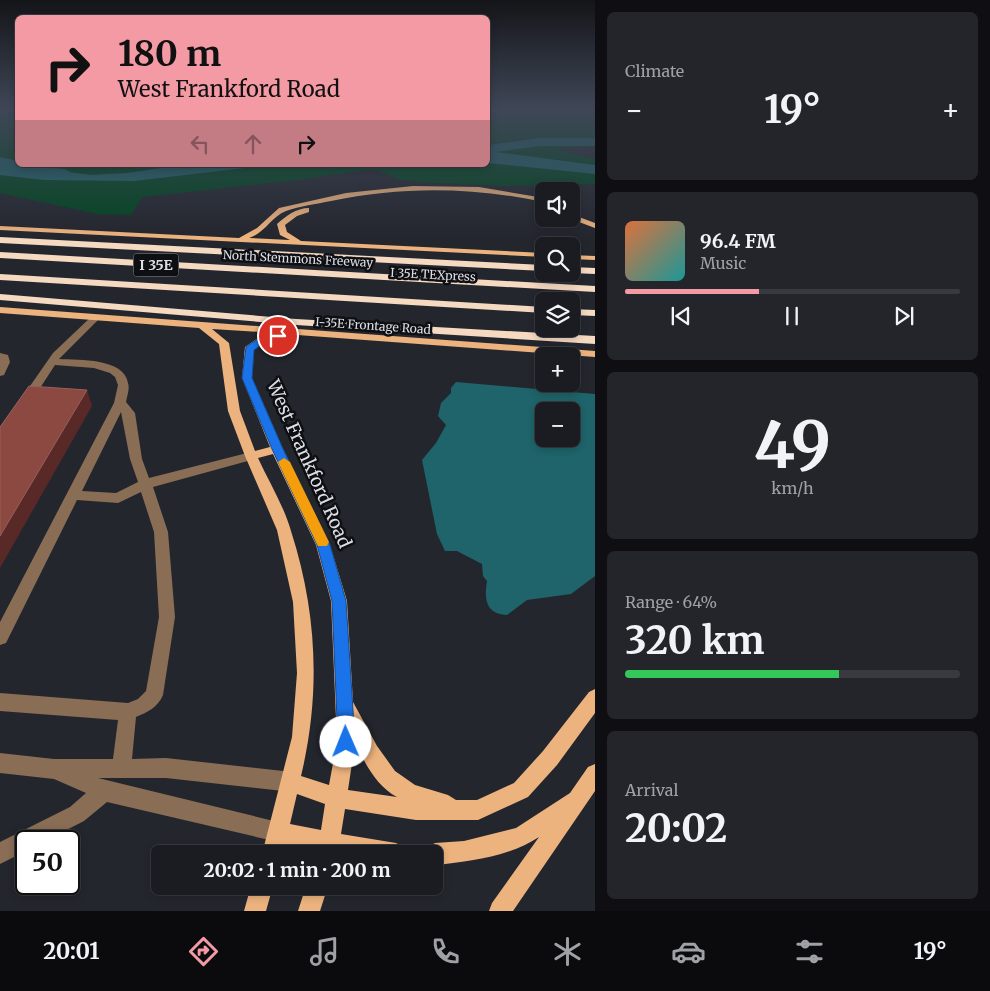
<!DOCTYPE html>
<meta charset="utf-8">
<style>
body{margin:0;font-family:Merriweather,serif;background:#24252a;color:#f1f3f6;height:100vh;display:flex;flex-direction:column;font-size:19px;white-space:nowrap}
*{box-sizing:border-box;margin:0}
p{font-size:16px;color:#a0a1a5}
.icon{flex:none;width:28px;height:28px;fill:none;stroke:currentColor;stroke-width:2;stroke-linecap:round;stroke-linejoin:round}
.map{position:relative;flex:1;overflow:hidden}
.details{display:flex;flex-direction:column;gap:12px;padding:12px;background:#0f0f13;width:395px}
.details>*{flex:none}
.banner{position:absolute;left:15px;top:15px;width:475px;height:152px;border-radius:8px;box-shadow:0 2px 8px #0003,0 0 0 1px #393a40;background:#f49aa5;color:#111;overflow:hidden}
.controls{position:absolute;left:535px;top:182px;display:grid;gap:10px}
.controls a{display:grid;place-items:center;width:45px;height:45px;border-radius:8px;background:#1b1c22;box-shadow:0 2px 8px #0003,0 0 0 1px #393a40;font-size:25px}
.speed{position:absolute;left:15px;top:830px;display:flex;gap:10px;font-size:25px;font-weight:700;text-align:center}
.speed>*{display:grid;place-content:center;width:65px;height:65px;border-radius:50%;background:#1b1c22;box-shadow:0 2px 8px #0003,0 0 0 1px #393a40;line-height:1}
.speed .limit{border:2px solid #111;border-radius:8px;background:#fff;color:#111}
.pin{position:absolute;display:grid;place-items:center;width:42px;height:42px;color:#fff;margin:-21px;border:2px solid #fff;border-radius:50%;box-shadow:0 1px 5px #0007}
.me{position:absolute;width:55px;margin:-28px;rotate:359deg;stroke-linejoin:round;filter:drop-shadow(0 0 4px #0008)}
.turn{display:flex;align-items:center;gap:18px;height:105px;padding:0 20px;font-size:22px}
.turn .icon{width:65px;height:65px;stroke-width:2.5}
.turn b{display:block;font-size:35px;line-height:42px}
.lanes{display:flex;align-items:center;height:48px;padding:0 20px;background:#0003;justify-content:center;gap:25px;direction:ltr}
.lanes .off{opacity:.35}
.big{font-size:38px;font-weight:700;line-height:1.1}
.details .card{flex:1;display:flex;flex-direction:column;justify-content:center;gap:8px;min-width:0;padding:0 18px;border-radius:8px;background:#24252a}
.details .dial{align-items:center;gap:0}
.dial b{font-size:65px;line-height:1}
.song{display:flex;align-items:center;gap:15px}
.cover{width:60px;height:60px;border-radius:8px;background:linear-gradient(135deg,hsl(20 70% 55%),hsl(180 70% 35%))}
.played{height:5px;border-radius:2px;background:linear-gradient(90deg,#f49aa5 40%,#393a40 40%)}
.keys{display:flex;justify-content:space-around;direction:ltr}
.heat{display:flex;justify-content:space-between;align-items:center;font-size:28px;direction:ltr}
.charge{height:8px;border-radius:4px;background:linear-gradient(90deg,#34c759 64%,#393a40 0)}
.trip{position:absolute;left:151px;top:845px;width:292px;height:50px;border-radius:8px;background:#1b1c22;box-shadow:0 2px 8px #0003,0 0 0 1px #393a40;font-weight:700;line-height:50px;text-align:center}
.menu{display:flex;height:80px;justify-content:space-around;align-items:center;background:#0b0b0e;color:#a0a1a5}
.menu .icon{width:35px;height:35px}
.menu .current{color:#f49aa5}
.menu b{font-size:22px;color:#f1f3f6}
main{display:flex;flex:1;min-height:0}
.map>svg:first-child{display:block}
.green{fill:#014520}
.water{fill:#1e646a;fill-rule:evenodd}
.lines{fill:none;stroke-linecap:round;stroke-linejoin:round}
.river{fill:#1e646a;fill-rule:evenodd}
.minor{fill:#896d54;fill-rule:evenodd}
.major{fill:#edb37e;fill-rule:evenodd}
.highway{fill:#f5d9c1;fill-rule:evenodd}
.shaded-wall{fill:#582926}
.building{fill:#8b4941;stroke:#98615b}
.route{fill:#1a73e8;stroke:#114b97}
.slow{fill:#f59e0b}
.labels{text-anchor:middle;stroke-width:5;stroke-linejoin:round;paint-order:stroke}
.far-street-label{font-size:12px;fill:#dddee4;stroke:#0e0f13}
.shield{fill:#0e0f13;stroke:#9fa0a5;stroke-width:1}
.shield-label{font-size:14px;font-weight:bold;fill:#dddee4}
.near-street-label{font-size:18px;fill:#dddee4;stroke:#0e0f13}
</style>
<main>
<div class="map">
<svg width="595" height="911" viewBox="0 0 595 911">
<rect width="100%" height="100%" fill="#24262e"/>
<path class="green" d="M0 110H17L18 165H488V110H595V146L555 149 595 159V184L506 186 434 183 401 180 373 169 298 180 142 197 131 215 97 214 0 193Z"/>
<path class="water" d="M488 151 595 165V174L488 163Z
M0 163 91 175 127 173 181 165H271L134 181 44 180 0 175Z
M456 382 595 394V576L571 594 527 600 507 615C486 614 484 600 487 581L483 576 482 564 457 551H445L437 534 422 460 436 443 446 425 438 416 441 403 451 393V388ZM544 411H571V439H544Z"/>
<g class="lines">
<path class="river" d="M540 138H595V146H540L488 153V145Z
M0 157 18 161V165L65 169 73 174C64 186 14 170 0 167Z"/>
<path class="minor" d="M95 315 100 318 59 359C79 360 124 358 128 383 130 389 127 396 126 402L135 413 142 459 149 478 251 452 257 456 255 459 153 487 168 532 175 617 163 695C158 707 148 712 136 717L132 759 166 758 292 772 299 775 302 782 299 789 292 792 166 778H98L278 822 285 825 288 832 285 839 278 842 107 802 84 821 45 841H26V851L0 864V842L70 807 86 793 54 779 0 773V753L54 759H113L118 720 0 711V693L128 703 138 699 146 691 159 617 154 532 141 492 118 503 77 500 6 643 0 645V622L114 403 118 385 115 377 110 373 94 368 55 365 31 402 27 403 21 399 53 353 92 316ZM121 412 130 459 138 482 116 493 82 491Z
M0 353 8 355 10 362 4 375 0 376Z"/>
<path class="major" d="M413 186 479 187 544 198V202C473 187 402 186 331 201 316 204 300 206 286 211 271 217 265 233 249 238L290 240 280 235 277 224C286 216 296 208 309 208V212L297 216 285 225 287 232 301 241 544 253V257L0 230V226L239 238 257 228 279 208 346 193Z
M571 214 595 223V228L571 219Z
M571 255 595 256V260L571 259Z
M0 307 595 351V357L284 334V338L265 342 254 350 252 378 283 449 330 545 347 601 353 702 377 746 395 771 415 785 448 795 456 800H477L514 783 543 751 589 692 595 689V713L557 765 528 797 478 820H416L345 809 341 834 396 843 403 847 406 854H317V850L285 844 283 854H262L292 737 297 673 293 602 277 530 245 456 228 411 219 344 199 328 0 313ZM212 329 278 333 258 338 245 347 242 378 270 447 255 451 240 411 229 343ZM273 454 316 545 331 601 337 742 329 785 301 776C321 693 317 612 291 531 284 506 269 482 258 458ZM355 743C365 763 376 786 397 797L348 790ZM297 794 325 804 321 830 290 824Z
M595 764V791L513 911H489L492 903 539 837C511 856 468 862 435 865V854H425L428 847 435 843 464 841 516 828 570 793 588 767Z
M251 886H273L266 911H244Z
M306 886H328L320 911H298Z"/>
<path class="highway" d="M0 237 544 265V271L0 243Z
M0 252 595 286V292L0 258Z
M571 267 595 268V274L571 273Z
M0 274 544 307V313L0 280Z
M0 294 296 319 595 336V344L296 325 0 300Z
M571 309 595 310V316L571 315Z"/>
</g>
<path class="shaded-wall" d="M87 390 92 406 0 568V536Z"/>
<path class="building" d="M29 386 87 390 0 536V427Z"/>
<linearGradient id="sky" x2="0" y2="1"><stop stop-color="#141519"/><stop offset="0.46" stop-color="#3f4757"/><stop offset="1" stop-color="#3f4757" stop-opacity="0"/></linearGradient>
<rect width="595" height="238" fill="url(#sky)"/>
<path class="route" d="M278 334 281 335V338L265 342 254 350 252 378 283 449 330 545 346 601 355 742 352 748 346 751 340 748 338 742 332 601 317 545 272 449 242 378 246 347 259 338Z"/>
<path class="slow" d="M284 458 290 462 329 542 327 546H318L316 542 278 462Z"/>
<g class="labels">
<g class="far-street-label">
<text transform="translate(298 259) rotate(3)" y="4">North Stemmons Freeway</text>
<text transform="translate(433 275) rotate(3)" y="4">I 35E TEXpress</text>
<text transform="translate(373 326) rotate(4)" y="4">I-35E Frontage Road</text>
</g>
<rect class="shield" x="133.5" y="253.5" width="45" height="23" rx="4"/>
<g class="shield-label">
<text x="156" y="270">I 35E</text>
</g>
<g class="near-street-label">
<text transform="translate(309 464) rotate(66)" y="6">West Frankford Road</text>
</g>
</g>
</svg>
<div class="controls">
<a><svg class="icon" aria-label="sound" viewBox="0 0 24 24"><path d="M4 9h4l5-4v14l-5-4H4zM17 9q2 3 0 6"/></svg></a>
<a><svg class="icon" aria-label="search" viewBox="0 0 24 24"><circle cx="10" cy="10" r="6"/><path d="M15 15l6 6"/></svg></a>
<a><svg class="icon" aria-label="layers" viewBox="0 0 24 24"><path d="M12 4l9 5-9 5-9-5zM3 14l9 5 9-5"/></svg></a>
<a>+</a>
<a>−</a>
</div>
<div class="speed"><div class="limit">50</div></div>
<div class="pin" style="left:278px;top:336px;background:#d93025"><svg class="icon" aria-label="arrive" viewBox="0 0 24 24"><path d="M6 21V4h12l-3 4 3 4H6"/></svg></div>
<svg class="me" style="left:346px;top:742px" viewBox="-20 -20 40 40"><circle r="19" fill="#fff"/><path d="M0-13L10 11 0 6-10 11z" fill="#1a73e8"/></svg>
<div class="trip">20:02 · 1 min · 200 m</div>
<div class="banner">
<div class="turn"><svg class="icon" aria-label="right" viewBox="0 0 24 24"><path d="M7 20v-9h11M14 6l5 5-5 5"/></svg><div><b>180 m</b>West Frankford Road</div></div>
<div class="lanes"><svg class="icon off" aria-label="left" viewBox="0 0 24 24"><path d="M17 20v-9H6M10 6l-5 5 5 5"/></svg><svg class="icon off" aria-label="ahead" viewBox="0 0 24 24"><path d="M12 20V5M6 11l6-6 6 6"/></svg><svg class="icon" aria-label="right" viewBox="0 0 24 24"><path d="M7 20v-9h11M14 6l5 5-5 5"/></svg></div>
</div>
</div>
<section class="details">
<div class="card"><p>Climate</p>
<div class="heat"><a>−</a><b class="big">19°</b><a>+</a></div>
</div>
<div class="card">
<div class="song"><i class="cover"></i><div><b>96.4 FM</b><p>Music</p></div></div>
<div class="played"></div>
<div class="keys"><svg class="icon" aria-label="previous" viewBox="0 0 24 24"><path d="M18 5L8 12l10 7zM5 5v14"/></svg><svg class="icon" aria-label="pause" viewBox="0 0 24 24"><path d="M8 5v14M16 5v14"/></svg><svg class="icon" aria-label="next" viewBox="0 0 24 24"><path d="M6 5l10 7-10 7zM19 5v14"/></svg></div>
</div>
<div class="card dial"><b>49</b><p>km/h</p></div>
<div class="card"><p>Range · 64%</p><b class="big">320 km</b><div class="charge"></div></div>
<div class="card"><p>Arrival</p><b class="big">20:02</b></div>
</section>
</main>
<nav class="menu">
<b>20:01</b>
<svg class="icon current" aria-label="directions" viewBox="0 0 24 24"><path d="M12 3l9 9-9 9-9-9zM9 14v-3h6M13 9l2 2-2 2"/></svg>
<svg class="icon" aria-label="music" viewBox="0 0 24 24"><path d="M9 18V5l10-2v13"/><circle cx="6" cy="18" r="3"/><circle cx="16" cy="16" r="3"/></svg>
<svg class="icon" aria-label="phone" viewBox="0 0 24 24"><path d="M5 4h4l2 5-3 2q2 4 5 5l2-3 5 2v4C11 20 4 13 5 4z"/></svg>
<svg class="icon" aria-label="climate" viewBox="0 0 24 24"><path d="M12 3v18M4 7l16 10M4 17L20 7"/></svg>
<svg class="icon" aria-label="car" viewBox="0 0 24 24"><path d="M5 17H2v-5l4-1 3-4h7l3 4 3 1v5h-3M9 17h6M6 11h13"/><circle cx="7" cy="17" r="2"/><circle cx="17" cy="17" r="2"/></svg>
<svg class="icon" aria-label="filters" viewBox="0 0 24 24"><path d="M4 7h16M4 17h16"/><circle cx="9" cy="7" r="2"/><circle cx="15" cy="17" r="2"/></svg>
<b>19°</b>
</nav>
